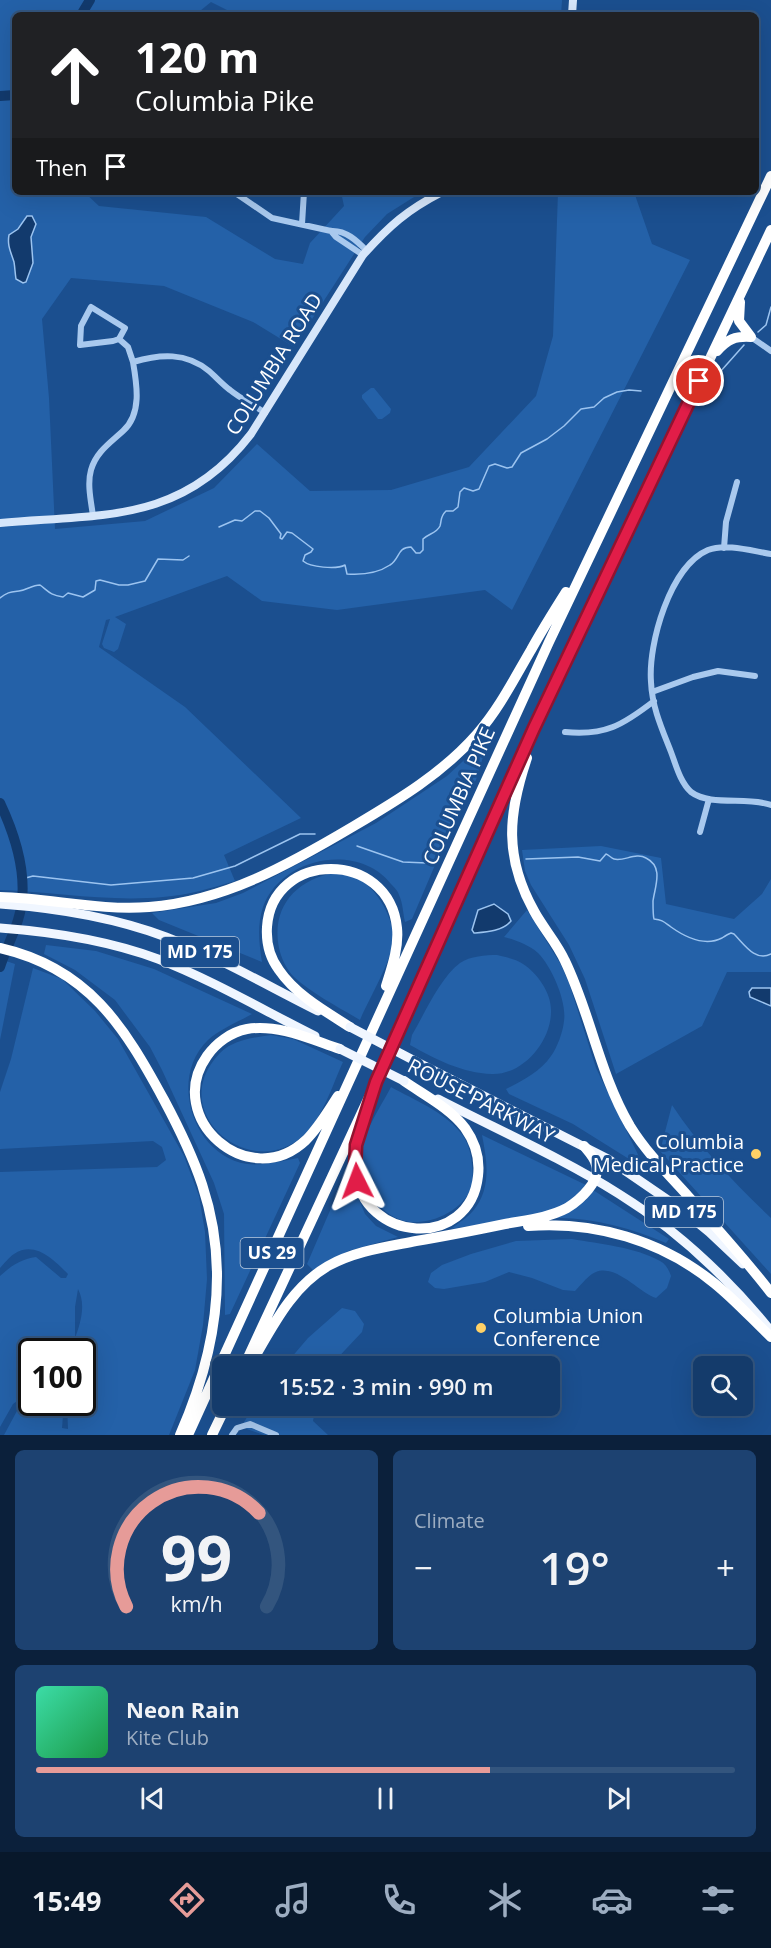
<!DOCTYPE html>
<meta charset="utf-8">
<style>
body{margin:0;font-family:"Open Sans",sans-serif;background:#1d4271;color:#f1f3f6;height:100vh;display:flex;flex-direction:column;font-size:22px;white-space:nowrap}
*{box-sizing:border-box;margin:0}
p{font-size:20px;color:#9dadc1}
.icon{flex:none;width:33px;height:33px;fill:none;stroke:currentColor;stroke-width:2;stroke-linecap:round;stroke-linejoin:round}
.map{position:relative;height:1435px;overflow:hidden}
.details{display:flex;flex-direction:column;gap:15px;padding:15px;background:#0b203b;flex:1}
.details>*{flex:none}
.top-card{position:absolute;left:12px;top:12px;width:747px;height:183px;border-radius:9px;box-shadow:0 6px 24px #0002,0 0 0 2px #33557e;background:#202124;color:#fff;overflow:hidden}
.tools{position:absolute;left:693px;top:1356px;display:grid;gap:12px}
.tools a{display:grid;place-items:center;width:60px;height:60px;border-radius:9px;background:#143b6b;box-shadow:0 6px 24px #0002,0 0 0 2px #33557e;font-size:30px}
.speed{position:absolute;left:18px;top:1338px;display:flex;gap:12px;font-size:30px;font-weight:700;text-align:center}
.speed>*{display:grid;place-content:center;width:78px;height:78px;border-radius:50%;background:#143b6b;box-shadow:0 6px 24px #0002,0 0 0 2px #33557e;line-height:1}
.speed .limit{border:3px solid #111;border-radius:9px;background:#fff;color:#111}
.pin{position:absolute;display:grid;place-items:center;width:51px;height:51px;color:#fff;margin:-26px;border:3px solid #fff;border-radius:50%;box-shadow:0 2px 6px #0007}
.me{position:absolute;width:66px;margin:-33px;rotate:357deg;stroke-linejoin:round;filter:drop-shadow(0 0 4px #0008)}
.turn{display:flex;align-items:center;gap:21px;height:126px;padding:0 24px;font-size:27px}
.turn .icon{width:78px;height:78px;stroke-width:2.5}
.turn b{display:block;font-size:42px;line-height:51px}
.then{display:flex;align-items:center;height:57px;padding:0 24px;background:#0003;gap:12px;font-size:22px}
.big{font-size:45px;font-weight:600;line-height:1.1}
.details .tile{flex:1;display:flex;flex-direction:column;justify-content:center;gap:9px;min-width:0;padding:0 21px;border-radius:9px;background:#1d4271}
.details .dial{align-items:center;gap:0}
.dial svg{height:156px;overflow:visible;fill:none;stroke:#33557e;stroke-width:7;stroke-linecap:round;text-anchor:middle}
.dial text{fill:#f1f3f6;stroke:none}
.song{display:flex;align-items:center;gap:18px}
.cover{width:72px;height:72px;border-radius:9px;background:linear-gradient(135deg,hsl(160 70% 55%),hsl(140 70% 35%))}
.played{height:6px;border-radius:3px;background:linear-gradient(90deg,#e69b98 65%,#33557e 65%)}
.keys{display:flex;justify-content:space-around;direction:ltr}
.heat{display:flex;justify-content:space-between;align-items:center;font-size:33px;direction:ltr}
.details .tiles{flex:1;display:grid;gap:15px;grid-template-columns:1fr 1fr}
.tile:last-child{grid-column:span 2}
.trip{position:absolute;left:212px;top:1356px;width:348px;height:60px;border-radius:9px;background:#143b6b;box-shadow:0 6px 24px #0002,0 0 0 2px #33557e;font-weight:600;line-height:60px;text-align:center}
.tabs{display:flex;height:96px;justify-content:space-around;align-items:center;background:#08182b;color:#9dadc1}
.tabs .icon{width:42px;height:42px}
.tabs .active{color:#e69b98}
.tabs b{font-size:27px;color:#f1f3f6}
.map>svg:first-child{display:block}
.green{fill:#2461a8;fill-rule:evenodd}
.water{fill:#123a6d;stroke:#9cc4f0;stroke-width:1.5}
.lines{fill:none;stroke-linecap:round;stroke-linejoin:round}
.stream{stroke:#9cc4f0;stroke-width:1.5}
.river{stroke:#123a6d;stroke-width:10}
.street{stroke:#a9c9ee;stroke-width:6}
.secondary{stroke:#d6e6fa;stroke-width:8}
.primary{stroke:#f0f6ff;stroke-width:9}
.highway{stroke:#fff;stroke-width:10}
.primary-bridge{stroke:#f0f6ff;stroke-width:9}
.route-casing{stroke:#92132f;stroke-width:15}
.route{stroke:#e11d48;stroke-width:10}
.poi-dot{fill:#ffd166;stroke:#1b4f8f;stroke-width:2}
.labels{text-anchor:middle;stroke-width:6;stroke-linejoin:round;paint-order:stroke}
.shield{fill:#1b4f8f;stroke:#bbcadd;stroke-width:1.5}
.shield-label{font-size:18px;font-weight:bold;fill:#fff}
.street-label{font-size:20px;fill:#fff;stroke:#1b4f8f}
.poi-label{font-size:20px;fill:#fff;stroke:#1b4f8f;text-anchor:end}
</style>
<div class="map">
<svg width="771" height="1435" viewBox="0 0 771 1435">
<rect width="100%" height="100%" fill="#1b4f8f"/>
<path class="green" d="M0 0H562L561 15H237L211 2 195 15H15V192H84L99 206 206 217 275 259 303 264 310 243 344 206 341 192H422L387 214 365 237 294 347 253 322 164 286 71 278 42 319 49 398 55 529 145 521 214 488 257 444 310 491 391 490 469 467 536 396 553 336 558 192H634L652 244 690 260 512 610 485 590 337 610 262 601 227 576 115 617 126 624 118 649 114 652 104 648 102 644 110 619 106 620 99 647 185 707 301 818 224 855 235 881C212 888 188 895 163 897 109 902 54 892 0 890Z
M371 388H374L391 409 390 413 382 419H378L362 398V395Z
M476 749 483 757 476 780 455 807 447 837 412 919 405 922C403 914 403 903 399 895 398 891 394 887 391 884 358 842 281 857 263 907 257 925 259 943 262 962L159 920 152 913 216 903 243 893 376 823 447 776Z
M601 846 661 858 666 904 734 919 762 894 771 879V972H727L702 1026 616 1074 585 979 569 945 531 885 525 871 522 850Z
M334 873C340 874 346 875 352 876 375 883 396 920 393 943 391 961 368 1001 360 1020 338 1007 313 994 294 977 287 970 281 958 279 948 271 908 295 880 334 873Z
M527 910 560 963 569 983 596 1068 645 1169 573 1124 509 1094 506 1089C522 1081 541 1071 551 1056 557 1048 563 1032 564 1021 567 1002 552 967 538 953 529 945 516 940 504 937Z
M46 945 96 951 154 969 252 1014C238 1022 220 1029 208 1040 168 1078 193 1156 247 1164 263 1166 282 1161 298 1158L300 1163 230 1314 225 1315 224 1214 214 1183 162 1070 150 1047 115 1000 75 970 44 954Z
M497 955C505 957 516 959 523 964 537 973 551 992 551 1010 552 1040 524 1075 492 1074 462 1073 435 1059 410 1045L412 1035C425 1013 440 978 460 963 470 956 486 955 497 955Z
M0 959 15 964 0 1040Z
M33 968 62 979 95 1011 118 1039 184 1156 199 1196 205 1232 207 1279 203 1325 195 1370 169 1435H4L18 1409 29 1401 32 1402 64 1403 62 1428 68 1429 67 1403 82 1402 83 1384 85 1383 86 1373 82 1352 80 1351 76 1342V1351L32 1352 31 1395 27 1394 13 1404 0 1427V1276C11 1266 21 1259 36 1257L61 1278H66L68 1274C54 1260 35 1240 14 1254 9 1257 4 1264 0 1268V1172L157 1167 166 1160 162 1147 153 1141 0 1149V1092L11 1059ZM78 1289C86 1304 81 1322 75 1338V1307Z
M271 1035 293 1039 343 1062C332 1086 323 1117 304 1135 252 1183 170 1116 214 1060 218 1055 224 1048 231 1045 243 1039 257 1037 271 1035Z
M391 1087C414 1100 443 1111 460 1132 468 1141 471 1153 472 1165 473 1173 473 1181 471 1188 463 1210 433 1224 410 1222 381 1219 360 1186 361 1159 361 1135 380 1108 391 1087Z
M672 1105C699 1146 735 1184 771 1218V1274L660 1151Z
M482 1135 586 1185C577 1194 569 1203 557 1209 534 1220 478 1224 451 1229 458 1223 467 1218 473 1211 492 1188 487 1161 482 1135Z
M347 1171 365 1214 376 1226 398 1237 348 1251 313 1270 307 1264Z
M593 1190 669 1239 666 1243C630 1228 593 1217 554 1218L586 1200Z
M572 1239C600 1244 635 1247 660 1261 666 1264 669 1270 671 1276L667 1288 656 1298C638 1292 613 1260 592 1274 586 1278 580 1286 575 1291L563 1290 532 1278 509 1272 485 1282 444 1289 435 1288 428 1282 431 1273 442 1265 471 1254 516 1241Z
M342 1308 355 1311 364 1324 362 1332 330 1366H284L308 1338Z
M254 1406H316L313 1421 328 1435H264L241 1427Z"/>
<path class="water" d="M27 216H32L36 224 31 237 33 263 26 282 23 283 16 279C15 273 15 268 14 262 11 252 7 246 9 235L18 229Z
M494 904 508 914 511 921C503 931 486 932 474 933L472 930 478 910Z
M752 988H771V1006L750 997 749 992Z"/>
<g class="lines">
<path class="stream" d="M758 332 766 325 771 307
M710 387 714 384 720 372 744 345
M219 527 235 520 242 521 255 511H260L269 518 281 534 280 538 282 539 287 532 292 533 313 549 311 552 305 555 303 561C310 567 336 570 345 565L347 574C361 575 378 573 390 565 400 559 397 547 411 547L416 553H420L423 550V539C428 534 437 533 440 526 442 519 440 517 446 511H453L458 507 460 492 464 488 473 491 479 489 489 466 495 464 507 468 512 467 521 453 547 439 564 426 581 409 594 407 604 398 617 392 629 390 641 391
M0 598C7 592 11 592 19 591 27 590 32 585 40 585 49 592 50 595 63 597L68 593 83 597 95 590 96 581 100 580 119 585H128L145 581 158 559 183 560 189 556
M357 846 403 862 427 863
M526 859 578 857 600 861 606 854C609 855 611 858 614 859 623 862 636 852 646 858 664 867 655 886 653 901 653 903 653 916 654 919 663 920 664 922 671 927 685 937 704 947 722 938 725 936 728 934 731 933L734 934C744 944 755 962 771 954
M22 879 33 876 111 885 193 878 235 866 300 834H315"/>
<path class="river" d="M81 15 90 0
M0 96 15 95
M0 803C16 837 30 882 18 920 13 936 5 951 0 967"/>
<path class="street" d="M234 192 272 218 331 231C346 230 357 241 367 251
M302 224 304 192
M331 231 336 237 363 255
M751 337 771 351
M119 339 125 328 91 307 81 326 80 345 113 341 119 339 128 347 133 362
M93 516C91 501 87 484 91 470 96 452 110 443 123 431 142 414 137 385 133 362 160 354 186 352 209 371 216 377 222 384 230 390 241 399 254 405 265 413
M724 548 726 522 737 482
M771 554C752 551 726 543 708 550 670 566 648 644 651 682 652 707 662 729 671 752 676 765 680 782 691 792 711 807 747 796 771 805
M652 692 693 677 718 671 755 676
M565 732C605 736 623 725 654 701
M700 832 709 799
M232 1435 237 1428 250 1424 276 1435"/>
<path class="secondary" d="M572 15 573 0
M0 523C101 514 182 524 251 434L363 255C389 226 407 210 442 192"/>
<path class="primary" d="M0 904C56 908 113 917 166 937 218 957 268 986 318 1011
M0 928C54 932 107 940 158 959 212 980 263 1010 315 1036
M413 1060 608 1159 681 1209 709 1232 743 1264
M438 1099C498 1130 562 1158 619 1194 677 1230 728 1278 771 1331"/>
<path class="highway" d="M740 302 739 321 751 337
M717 351C728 339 735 336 751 337
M527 758C508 814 504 857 534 911 543 928 557 943 565 961 591 1015 599 1073 630 1126 646 1152 668 1174 688 1196 717 1228 745 1259 771 1293
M0 897C50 898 99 911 149 907 225 901 290 864 354 826 398 800 443 773 477 734 499 709 514 679 531 650 542 630 554 611 566 592
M0 948C88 968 124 1026 164 1100 195 1158 217 1209 217 1276 217 1332 202 1385 180 1435
M350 1027C325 1011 296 995 279 970 270 958 266 943 267 927 272 850 389 849 397 928 399 947 392 967 386 986
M338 1096C328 1111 319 1127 306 1140 249 1194 163 1118 207 1056 216 1043 231 1032 247 1029 279 1024 310 1039 340 1049
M364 1120C359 1137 354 1152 355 1170 363 1244 470 1250 478 1176 480 1159 475 1142 465 1128 450 1108 424 1095 404 1081
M528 1226C595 1221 661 1240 714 1283 734 1299 752 1319 771 1337
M257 1353C276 1320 294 1286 328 1266 355 1251 386 1247 416 1241 446 1236 476 1230 505 1224 526 1220 548 1218 567 1208 580 1200 601 1181 596 1165 595 1158 589 1152 584 1146
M244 1366 376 1082 544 708 771 230
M188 1435 549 642 771 176
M212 1435 226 1406"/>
<path class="primary-bridge" d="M350 1027 413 1060
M340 1049 404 1081"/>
</g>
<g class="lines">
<defs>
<path id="route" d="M357 1181 355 1170 356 1145 376 1082 534 728 699 381"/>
</defs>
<use href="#route" class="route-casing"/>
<use href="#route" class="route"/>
</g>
<g class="poi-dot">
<circle cx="756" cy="1154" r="6"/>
<circle cx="481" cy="1328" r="6"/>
</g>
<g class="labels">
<g class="shield">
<rect x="161" y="937" width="78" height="30" rx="4.5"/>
<rect x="645" y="1197" width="78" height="30" rx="4.5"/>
<rect x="240.5" y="1238" width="63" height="30" rx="4.5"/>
</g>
<g class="shield-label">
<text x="200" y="958">MD 175</text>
<text x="684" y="1218">MD 175</text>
<text x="272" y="1259">US 29</text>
</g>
<g class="street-label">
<text transform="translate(274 364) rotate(-58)" y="7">COLUMBIA ROAD</text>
<text transform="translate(459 796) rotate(-66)" y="7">COLUMBIA PIKE</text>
<text transform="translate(481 1101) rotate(27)" y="7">ROUSE PARKWAY</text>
</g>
<g class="poi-label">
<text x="744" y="1149">Columbia<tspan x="744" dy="23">Medical Practice</tspan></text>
<text x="493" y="1323" text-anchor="start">Columbia Union<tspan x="493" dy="23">Conference</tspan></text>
</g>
</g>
</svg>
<div class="tools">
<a><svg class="icon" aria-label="search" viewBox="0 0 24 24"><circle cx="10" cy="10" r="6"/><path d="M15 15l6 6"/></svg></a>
</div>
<div class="speed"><div class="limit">100</div></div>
<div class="pin" style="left:699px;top:381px;background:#d93025"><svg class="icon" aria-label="arrive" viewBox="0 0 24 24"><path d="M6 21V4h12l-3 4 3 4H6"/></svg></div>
<svg class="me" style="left:357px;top:1181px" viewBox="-20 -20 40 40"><path d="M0-17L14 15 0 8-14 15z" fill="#e11d48" stroke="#fff" stroke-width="4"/></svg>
<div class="trip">15:52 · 3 min · 990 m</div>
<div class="top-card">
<div class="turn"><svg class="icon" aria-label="ahead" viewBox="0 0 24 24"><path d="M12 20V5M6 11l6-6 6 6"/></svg><div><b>120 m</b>Columbia Pike</div></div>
<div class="then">Then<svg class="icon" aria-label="arrive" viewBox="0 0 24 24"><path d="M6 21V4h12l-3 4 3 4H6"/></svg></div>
</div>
</div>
<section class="details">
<div class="tiles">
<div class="tile dial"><svg viewBox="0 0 100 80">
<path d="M14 69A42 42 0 1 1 86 69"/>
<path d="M14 69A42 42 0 0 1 82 21" stroke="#e69b98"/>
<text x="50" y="56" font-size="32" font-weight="700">99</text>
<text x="50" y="72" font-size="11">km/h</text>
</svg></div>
<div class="tile"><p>Climate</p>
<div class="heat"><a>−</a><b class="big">19°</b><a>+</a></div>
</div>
<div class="tile">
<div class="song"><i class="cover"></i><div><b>Neon Rain</b><p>Kite Club</p></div></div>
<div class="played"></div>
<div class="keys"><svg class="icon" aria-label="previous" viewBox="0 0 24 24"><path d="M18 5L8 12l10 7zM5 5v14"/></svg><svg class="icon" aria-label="pause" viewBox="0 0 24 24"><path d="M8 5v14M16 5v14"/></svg><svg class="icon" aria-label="next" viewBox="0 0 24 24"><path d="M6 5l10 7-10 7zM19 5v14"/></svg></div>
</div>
</div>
</section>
<nav class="tabs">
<b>15:49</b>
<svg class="icon active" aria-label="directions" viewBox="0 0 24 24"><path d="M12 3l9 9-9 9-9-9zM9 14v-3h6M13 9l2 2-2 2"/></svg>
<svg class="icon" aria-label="music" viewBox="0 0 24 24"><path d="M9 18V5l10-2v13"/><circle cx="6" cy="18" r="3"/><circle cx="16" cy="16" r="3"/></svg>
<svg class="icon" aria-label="phone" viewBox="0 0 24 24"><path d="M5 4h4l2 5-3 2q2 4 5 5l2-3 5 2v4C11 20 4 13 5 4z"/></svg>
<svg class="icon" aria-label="climate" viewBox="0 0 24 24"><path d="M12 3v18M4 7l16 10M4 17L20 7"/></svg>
<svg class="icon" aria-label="car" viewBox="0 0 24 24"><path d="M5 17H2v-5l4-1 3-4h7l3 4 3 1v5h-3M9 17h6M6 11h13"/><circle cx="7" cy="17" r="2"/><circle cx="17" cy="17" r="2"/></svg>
<svg class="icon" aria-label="filters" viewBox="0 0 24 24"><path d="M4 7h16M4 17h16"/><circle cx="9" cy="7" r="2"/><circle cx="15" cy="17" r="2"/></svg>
</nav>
